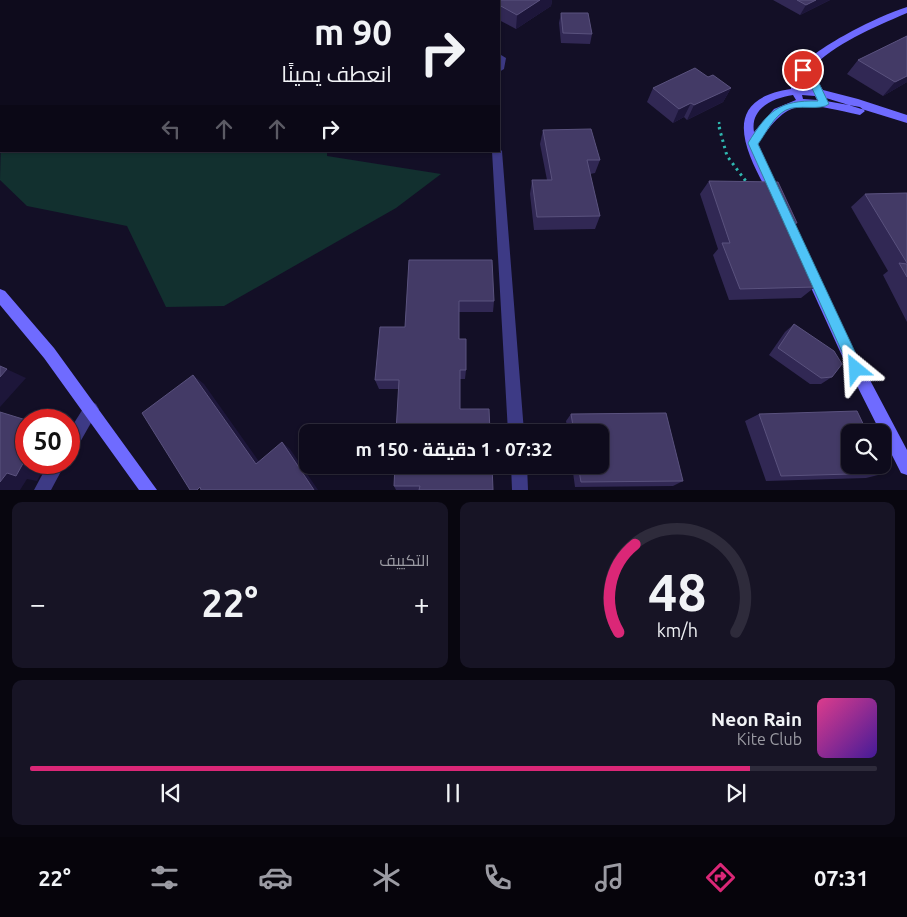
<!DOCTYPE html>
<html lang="ar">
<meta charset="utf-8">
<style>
body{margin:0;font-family:Ubuntu,Cairo,sans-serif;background:#171425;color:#f1f3f6;direction:rtl;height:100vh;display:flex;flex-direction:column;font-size:19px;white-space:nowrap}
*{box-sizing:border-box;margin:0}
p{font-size:16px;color:#9b9ba3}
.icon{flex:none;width:28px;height:28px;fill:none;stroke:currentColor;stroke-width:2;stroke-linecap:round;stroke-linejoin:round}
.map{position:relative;height:490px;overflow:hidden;direction:ltr}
.details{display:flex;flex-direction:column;gap:12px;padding:12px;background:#08060f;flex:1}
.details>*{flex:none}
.hud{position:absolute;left:0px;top:0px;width:500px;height:152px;box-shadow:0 1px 4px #0004,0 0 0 1px #2e2b3b;direction:rtl;background:#0e0b1c;color:#f1f3f6;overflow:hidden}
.buttons{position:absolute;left:841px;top:424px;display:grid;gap:10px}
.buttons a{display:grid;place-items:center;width:50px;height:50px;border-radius:10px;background:#0e0b1c;box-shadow:0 1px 4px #0004,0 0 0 1px #2e2b3b;font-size:25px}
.speed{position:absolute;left:15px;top:409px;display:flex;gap:10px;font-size:25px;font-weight:700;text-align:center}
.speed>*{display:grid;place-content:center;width:65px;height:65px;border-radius:50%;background:#0e0b1c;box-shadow:0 1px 4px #0004,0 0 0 1px #2e2b3b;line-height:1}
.speed .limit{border:8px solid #d22;background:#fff;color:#111}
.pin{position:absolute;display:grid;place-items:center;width:42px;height:42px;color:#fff;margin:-21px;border:2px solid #fff;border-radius:50%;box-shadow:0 1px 5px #0007}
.me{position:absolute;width:55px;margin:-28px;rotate:333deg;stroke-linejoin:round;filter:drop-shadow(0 0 4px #0008)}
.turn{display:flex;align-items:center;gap:18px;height:105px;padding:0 25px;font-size:22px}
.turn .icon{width:65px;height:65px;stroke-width:2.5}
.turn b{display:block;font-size:35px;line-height:42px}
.lanes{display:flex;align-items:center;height:48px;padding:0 25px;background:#0003;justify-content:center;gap:25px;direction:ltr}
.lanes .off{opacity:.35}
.big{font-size:38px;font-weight:700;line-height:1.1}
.details .tile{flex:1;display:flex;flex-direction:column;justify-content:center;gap:8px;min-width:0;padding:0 18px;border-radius:10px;background:#171425}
.details .dial{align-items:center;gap:0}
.dial svg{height:130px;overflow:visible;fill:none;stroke:#2e2b3b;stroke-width:7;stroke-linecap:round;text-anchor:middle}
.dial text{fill:#f1f3f6;stroke:none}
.song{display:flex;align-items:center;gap:15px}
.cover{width:60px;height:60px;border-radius:8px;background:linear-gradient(135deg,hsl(330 70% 55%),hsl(260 70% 35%))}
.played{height:5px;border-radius:2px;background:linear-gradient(90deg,#db2777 85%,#2e2b3b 85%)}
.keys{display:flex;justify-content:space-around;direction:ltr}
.heat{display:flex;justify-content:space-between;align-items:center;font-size:28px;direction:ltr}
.details .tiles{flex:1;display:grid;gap:12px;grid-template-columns:1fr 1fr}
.tile:last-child{grid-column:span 2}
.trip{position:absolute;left:299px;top:424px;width:310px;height:50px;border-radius:10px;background:#0e0b1c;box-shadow:0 1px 4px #0004,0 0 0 1px #2e2b3b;font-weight:700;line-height:50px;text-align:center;direction:rtl}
.tab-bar{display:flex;height:80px;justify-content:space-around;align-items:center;background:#06040b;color:#9b9ba3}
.tab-bar .icon{width:35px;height:35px}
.tab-bar .active{color:#db2777}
.tab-bar b{font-size:22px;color:#f1f3f6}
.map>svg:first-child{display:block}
.green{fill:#12302f}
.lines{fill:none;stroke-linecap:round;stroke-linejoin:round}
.path-far1{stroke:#2fb8b0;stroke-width:2.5;stroke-dasharray:2 3;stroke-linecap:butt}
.path{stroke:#2fb8b0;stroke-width:3;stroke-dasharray:2.5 4;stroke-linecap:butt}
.street{fill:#3d3a85;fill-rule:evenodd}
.secondary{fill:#6f6bff;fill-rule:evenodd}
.wall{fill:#312854}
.shaded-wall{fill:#1d163a}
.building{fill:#433a66;stroke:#5a527e}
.route{fill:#4fc3f7;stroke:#337fa1}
</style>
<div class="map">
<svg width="907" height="490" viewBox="0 0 907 490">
<rect width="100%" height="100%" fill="#130f26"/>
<path class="green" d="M207 0H432L206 1Z
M1 139V151H327V156L441 174 396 208 224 306 166 307 127 226 27 206 0 180Z"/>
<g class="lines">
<path class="path-far1" d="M719 122 720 129"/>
<path class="path" d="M719 127 727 156 748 184"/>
<path class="street" d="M501 55 506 58 504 69 499 72V56Z
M499 148 502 151 524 432H508L492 151H499Z
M91 401 96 404 99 409 96 414 75 451 69 453V431L86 404Z
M49 462H66L51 490H34Z
M511 465H527L528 490H512Z"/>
<path class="secondary" d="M907 7V13C872 28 836 43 809 70L816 79 823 90 858 99 907 115V123L826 98V101L860 107 865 111 860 115C807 104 790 93 758 144L782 197 776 202 772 200C748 156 715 100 791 89 791 85 790 81 792 77 806 51 878 16 907 7ZM804 77 812 89 801 88V80ZM793 95 796 100 774 109 754 132C750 109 772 98 793 95ZM802 95 815 96 817 100 803 99Z
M784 210 788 212 790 215 853 348 907 450V475L901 473 843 358 778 215 780 212Z
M0 289 5 291 54 348 157 490H139L44 358 0 305Z"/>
</g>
<path class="wall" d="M489 0H552L551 6 516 29 499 20V1H489Z
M773 0H830L800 15Z
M561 13 592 34 590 44 561 43 559 23Z
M907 36V82L883 96 847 74 858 60Z
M708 77 731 88 723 102 687 120 684 117 673 123 647 102 653 88Z
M543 130 600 160 595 173 590 174 600 216 595 229 534 230 530 194 532 180H547L540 144Z
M709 181 797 223 788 232 815 287 801 298 729 300 713 255 718 249 700 194Z
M907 193V322L883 275 888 271 851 207 865 194Z
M409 260 494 301 493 312H459V339L466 370 465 379H460V409L490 432 398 389H379L375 380 405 327Z
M794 324 832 377 821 384H810L769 355 785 332Z
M571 414 683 481 673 486 575 487 572 465H600V432H568L566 421Z
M759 414 886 473 866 478 766 481 745 421Z
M395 465 493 490H396L394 486Z"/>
<path class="shaded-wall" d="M540 0H552L551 6 516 29 517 15Z
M816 0H830L800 15 806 5Z
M907 76V82L883 96 895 82Z
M731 88 723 102 687 120 694 105Z
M691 103 684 117 673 123 679 109Z
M0 366 26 378 0 407Z
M193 375 204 384 265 470 256 464Z
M26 421V434L19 432Z
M282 442 290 449 318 490H314Z
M26 458V462H47L37 481 27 479 20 490H0V482L7 473Z"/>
<path class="building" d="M70 0H83L97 1H69Z
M489 0H540L517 15 499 5V1H491Z
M797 0H816L806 5Z
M561 13H588L592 34 563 33Z
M907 36V76L895 82 858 60Z
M695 68 708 77 713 75 731 88 694 105 691 103 679 109 653 88Z
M591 129 600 160H587L600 216 537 217 532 180H552L543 130Z
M709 181 778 182 797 223H784L815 287 740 289 722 243H730Z
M907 193V263L865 194Z
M409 260H492L494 301H459V339H466V370H460V409H489L490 432H396L399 380H375L380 327H405Z
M899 263 907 264V277Z
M794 324 834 351 842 364 832 377 821 378 778 348Z
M0 366 7 369 0 377Z
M193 375 256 464 282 442 314 490H201L200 487 197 490H190L142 413Z
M857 411 867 432H850V465H882L886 473 781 476 759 414Z
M0 412 26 420 19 432 26 434V458L16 476 7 473 0 482Z
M666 413 683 481 581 482 578 465H600V432H574L571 414Z
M395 465H492L493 490H419L420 486H394Z"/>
<path class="route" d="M803 67 817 79 829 104C821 111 798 104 786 110 774 116 766 133 758 144L863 369 861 374 856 376 852 374 748 143C768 111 779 100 818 101L809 82 798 70Z"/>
</svg>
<div class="buttons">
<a><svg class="icon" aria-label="search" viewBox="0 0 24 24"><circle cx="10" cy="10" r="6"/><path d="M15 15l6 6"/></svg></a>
</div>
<div class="speed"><div class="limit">50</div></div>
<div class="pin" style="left:803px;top:70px;background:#d93025"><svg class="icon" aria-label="arrive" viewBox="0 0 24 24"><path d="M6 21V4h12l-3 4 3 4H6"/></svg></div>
<svg class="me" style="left:856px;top:369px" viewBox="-20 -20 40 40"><path d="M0-17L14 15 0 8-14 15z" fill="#4fc3f7" stroke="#fff" stroke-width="4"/></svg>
<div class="trip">07:32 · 1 دقيقة · 150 m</div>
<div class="hud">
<div class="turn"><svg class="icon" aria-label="right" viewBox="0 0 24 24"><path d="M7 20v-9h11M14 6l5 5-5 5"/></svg><div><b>90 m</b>انعطف يمينًا</div></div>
<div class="lanes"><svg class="icon off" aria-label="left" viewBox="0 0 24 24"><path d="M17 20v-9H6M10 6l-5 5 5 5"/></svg><svg class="icon off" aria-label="ahead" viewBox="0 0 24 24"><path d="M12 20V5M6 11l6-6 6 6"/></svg><svg class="icon off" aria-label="ahead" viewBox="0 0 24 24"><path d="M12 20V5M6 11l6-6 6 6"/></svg><svg class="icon" aria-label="right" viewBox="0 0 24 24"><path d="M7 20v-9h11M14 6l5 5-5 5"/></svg></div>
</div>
</div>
<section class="details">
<div class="tiles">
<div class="tile dial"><svg viewBox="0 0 100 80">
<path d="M14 69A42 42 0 1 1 86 69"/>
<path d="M14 69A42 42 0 0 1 24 15" stroke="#db2777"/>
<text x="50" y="56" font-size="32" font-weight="700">48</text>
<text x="50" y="72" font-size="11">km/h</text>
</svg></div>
<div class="tile"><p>التكييف</p>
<div class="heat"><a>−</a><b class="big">22°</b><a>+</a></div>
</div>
<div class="tile">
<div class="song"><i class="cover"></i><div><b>Neon Rain</b><p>Kite Club</p></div></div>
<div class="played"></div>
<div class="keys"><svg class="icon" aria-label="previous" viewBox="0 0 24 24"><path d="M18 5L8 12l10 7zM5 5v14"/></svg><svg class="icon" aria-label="pause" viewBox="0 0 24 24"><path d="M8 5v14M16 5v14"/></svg><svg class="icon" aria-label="next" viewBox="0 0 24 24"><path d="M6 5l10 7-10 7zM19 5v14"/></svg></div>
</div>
</div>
</section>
<nav class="tab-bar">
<b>07:31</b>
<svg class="icon active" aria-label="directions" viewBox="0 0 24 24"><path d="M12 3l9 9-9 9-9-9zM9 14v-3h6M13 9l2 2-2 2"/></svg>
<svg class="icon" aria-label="music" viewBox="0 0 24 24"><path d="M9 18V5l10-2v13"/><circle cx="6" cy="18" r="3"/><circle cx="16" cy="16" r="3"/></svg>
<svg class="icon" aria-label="phone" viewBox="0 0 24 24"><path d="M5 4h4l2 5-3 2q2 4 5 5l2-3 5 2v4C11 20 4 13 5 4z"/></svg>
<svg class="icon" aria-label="climate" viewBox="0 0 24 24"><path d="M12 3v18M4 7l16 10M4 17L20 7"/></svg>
<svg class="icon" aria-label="car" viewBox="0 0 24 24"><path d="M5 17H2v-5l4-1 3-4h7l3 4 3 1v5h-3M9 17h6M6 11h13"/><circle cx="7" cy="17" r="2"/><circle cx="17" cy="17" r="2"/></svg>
<svg class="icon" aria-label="filters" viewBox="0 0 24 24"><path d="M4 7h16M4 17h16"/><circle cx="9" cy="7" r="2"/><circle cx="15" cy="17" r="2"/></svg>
<b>22°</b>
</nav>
